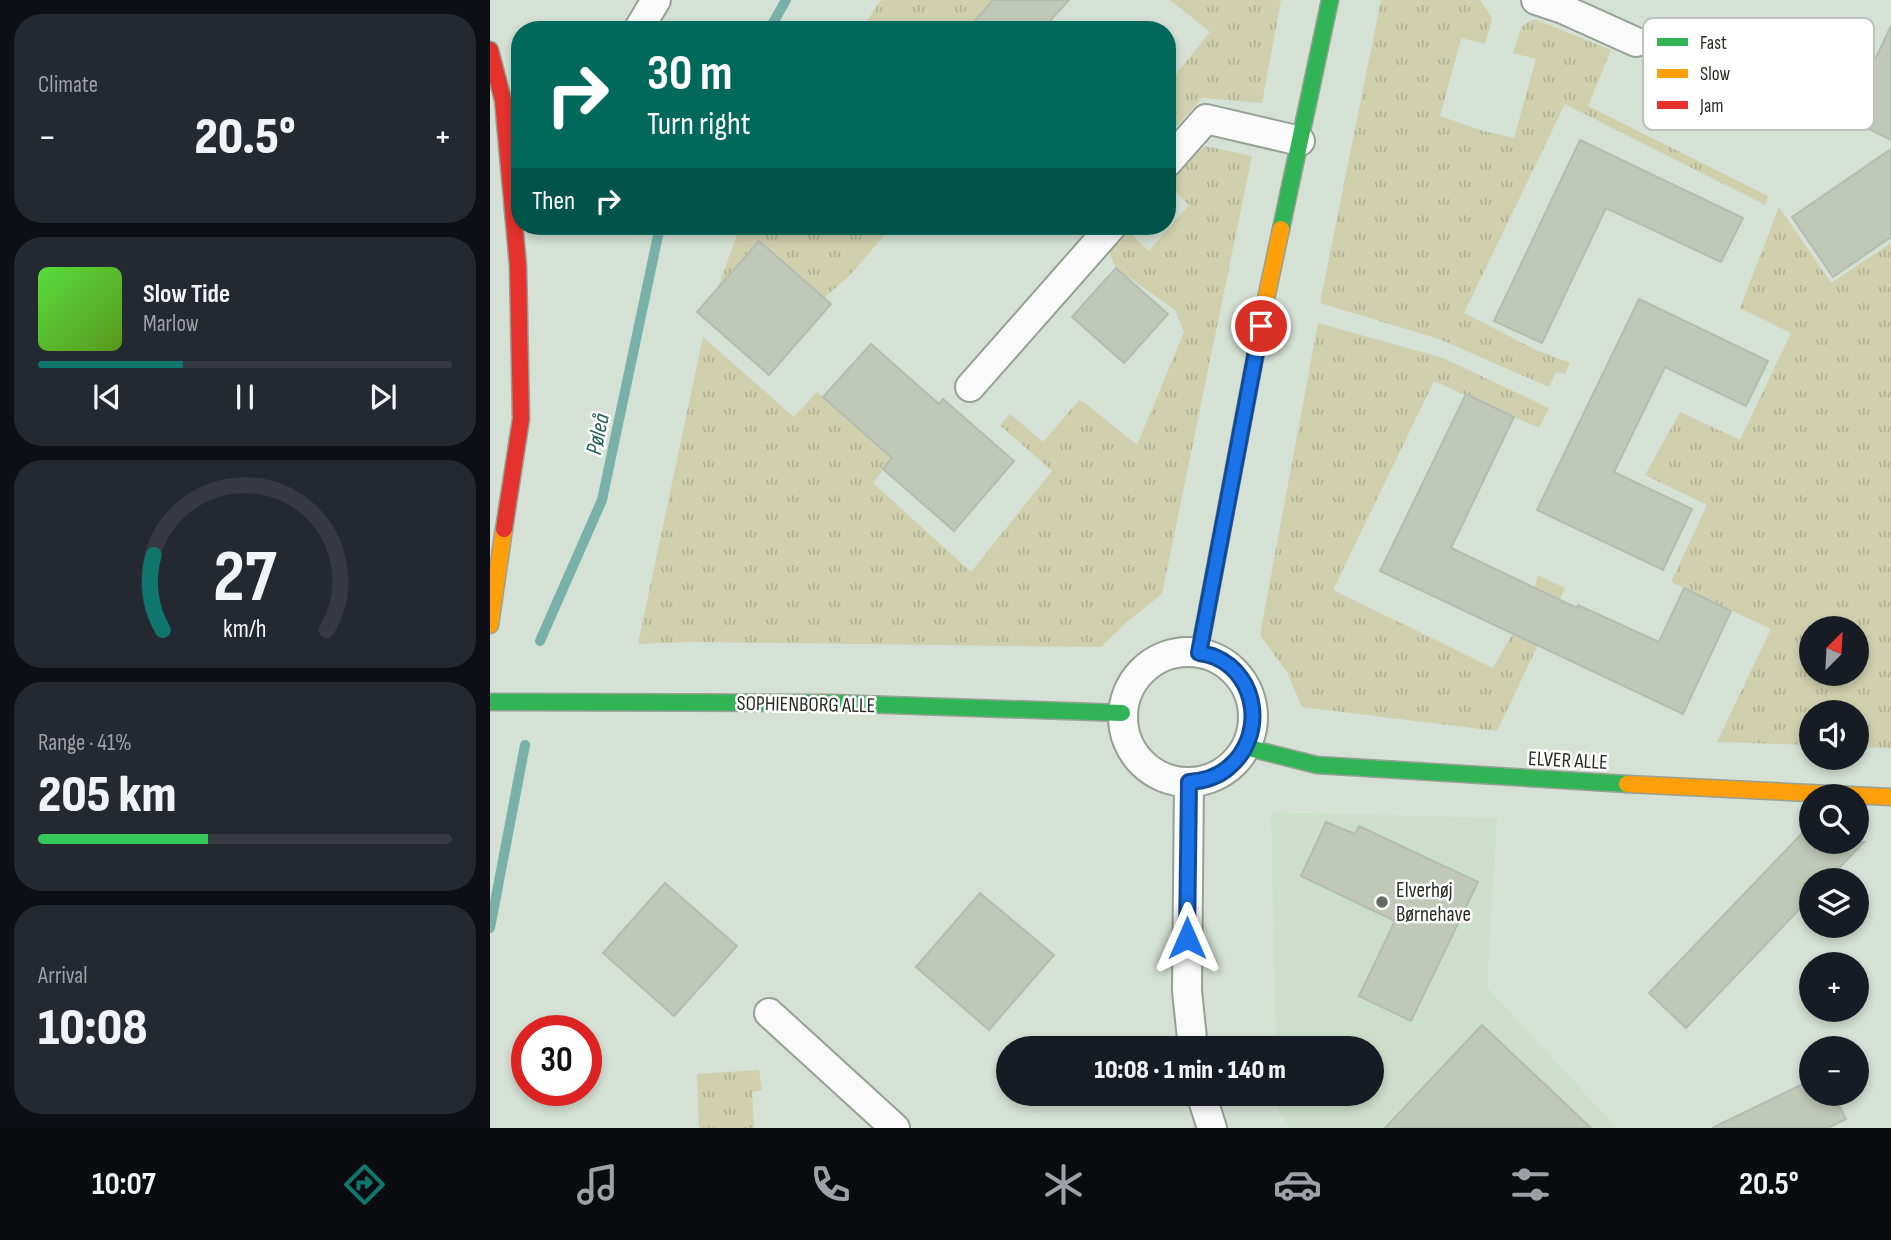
<!DOCTYPE html>
<meta charset="utf-8">
<style>
body{margin:0;font-family:"Sofia Sans Condensed",sans-serif;background:#242831;color:#f1f3f6;height:100vh;display:flex;flex-direction:column;font-size:26px;white-space:nowrap}
*{box-sizing:border-box;margin:0}
p{font-size:23px;color:#9ea1a6}
.icon{flex:none;width:38px;height:38px;fill:none;stroke:currentColor;stroke-width:2;stroke-linecap:round;stroke-linejoin:round}
.map{position:relative;flex:1;overflow:hidden}
.sheet{display:flex;flex-direction:column;gap:14px;padding:14px;background:#0d0f14;width:490px}
.sheet>*{flex:none}
.top-card{position:absolute;left:21px;top:21px;width:665px;height:214px;border-radius:28px;box-shadow:0 4px 10px #0003;background:#00695c;color:#fff;overflow:hidden}
.needle{width:46px;rotate:24deg}
.fabs{position:absolute;left:1309px;top:616px;display:grid;gap:14px}
.fabs a{display:grid;place-items:center;width:70px;height:70px;border-radius:50%;background:#171b24;box-shadow:0 4px 10px #0003;font-size:35px}
.speed{position:absolute;left:21px;top:1015px;display:flex;gap:14px;font-size:35px;font-weight:700;text-align:center}
.speed>*{display:grid;place-content:center;width:91px;height:91px;border-radius:50%;background:#171b24;box-shadow:0 4px 10px #0003;line-height:1}
.speed .limit{border:10px solid #d22;background:#fff;color:#111}
.pin{position:absolute;display:grid;place-items:center;width:60px;height:60px;color:#fff;margin:-30px;border:4px solid #fff;border-radius:50%;box-shadow:0 2px 7px #0007}
.me{position:absolute;width:77px;margin:-38px;rotate:0deg;stroke-linejoin:round;filter:drop-shadow(0 0 5px #0008)}
.turn{display:flex;align-items:center;gap:24px;height:147px;padding:0 21px;font-size:32px}
.turn .icon{width:91px;height:91px;stroke-width:2.5}
.turn b{display:block;font-size:49px;line-height:60px}
.then{display:flex;align-items:center;height:66px;padding:0 21px;background:#0003;gap:14px;font-size:26px}
.big{font-size:52px;font-weight:800;line-height:1.1}
.sheet .card{flex:1;display:flex;flex-direction:column;justify-content:center;gap:10px;min-width:0;padding:0 24px;border-radius:28px;background:#242831}
.sheet .dial{align-items:center;gap:0}
.dial svg{height:182px;overflow:visible;fill:none;stroke:#363941;stroke-width:7;stroke-linecap:round;text-anchor:middle}
.dial text{fill:#f1f3f6;stroke:none}
.song{display:flex;align-items:center;gap:21px}
.cover{width:84px;height:84px;border-radius:10px;background:linear-gradient(135deg,hsl(110 70% 55%),hsl(90 70% 35%))}
.played{height:7px;border-radius:4px;background:linear-gradient(90deg,#0f766e 35%,#363941 35%)}
.keys{display:flex;justify-content:space-around;direction:ltr}
.heat{display:flex;justify-content:space-between;align-items:center;font-size:38px;direction:ltr}
.charge{height:10px;border-radius:5px;background:linear-gradient(90deg,#34c759 41%,#363941 0)}
.trip{position:absolute;left:506px;top:1036px;width:388px;height:70px;border-radius:35px;background:#171b24;box-shadow:0 4px 10px #0003;font-weight:800;line-height:70px;text-align:center}
.dock{display:flex;height:112px;justify-content:space-around;align-items:center;background:#090b0e;color:#9ea1a6}
.dock .icon{width:49px;height:49px}
.dock .active{color:#0f766e}
.dock b{font-size:32px;color:#f1f3f6}
main{display:flex;flex:1;min-height:0}
.map>svg:first-child{display:block}
.built{fill:#ccdfca}
.park{fill:url(#park-tufts);fill-rule:evenodd}
.lines{fill:none;stroke-linecap:round;stroke-linejoin:round}
.stream{stroke:#79b1a9;stroke-width:10}
.building{fill:#c0c8b8;stroke:#b5bcb1;stroke-width:2}
.street-casing{stroke:#96a095;stroke-width:32}
.fast-casing{stroke:#96a095;stroke-width:19}
.slow-casing{stroke:#96a095;stroke-width:19}
.jam-casing{stroke:#96a095;stroke-width:19}
.street{stroke:#f9faf9;stroke-width:28}
.fast{stroke:#30b455;stroke-width:16}
.slow{stroke:#ff9f0a;stroke-width:16}
.jam{stroke:#e5322d;stroke-width:16}
.route-casing{stroke:#114b97;stroke-width:18}
.route{stroke:#1a73e8;stroke-width:12}
.poi-dot{fill:#636c62;stroke:#fff;stroke-width:2.5}
.labels{text-anchor:middle;stroke-width:5;stroke-linejoin:round;paint-order:stroke}
.street-label{font-size:21px;fill:#262d25;stroke:#fff}
.poi-label{font-size:21px;fill:#262d25;stroke:#fff;text-anchor:start}
.water-label{font-size:23px;font-style:italic;fill:#205e59;stroke:#fff}
.key{fill:#fff;stroke:#bec0be;stroke-width:2}
.key-label{font-size:19px;fill:#262d25}
</style>
<main>
<section class="sheet">
<div class="card"><p>Climate</p>
<div class="heat"><a>−</a><b class="big">20.5°</b><a>+</a></div>
</div>
<div class="card">
<div class="song"><i class="cover"></i><div><b>Slow Tide</b><p>Marlow</p></div></div>
<div class="played"></div>
<div class="keys"><svg class="icon" aria-label="previous" viewBox="0 0 24 24"><path d="M18 5L8 12l10 7zM5 5v14"/></svg><svg class="icon" aria-label="pause" viewBox="0 0 24 24"><path d="M8 5v14M16 5v14"/></svg><svg class="icon" aria-label="next" viewBox="0 0 24 24"><path d="M6 5l10 7-10 7zM19 5v14"/></svg></div>
</div>
<div class="card dial"><svg viewBox="0 0 100 80">
<path d="M14 69A42 42 0 1 1 86 69"/>
<path d="M14 69A42 42 0 0 1 10 36" stroke="#0f766e"/>
<text x="50" y="56" font-size="32" font-weight="700">27</text>
<text x="50" y="72" font-size="11">km/h</text>
</svg></div>
<div class="card"><p>Range · 41%</p><b class="big">205 km</b><div class="charge"></div></div>
<div class="card"><p>Arrival</p><b class="big">10:08</b></div>
</section>
<div class="map">
<svg width="1401" height="1128" viewBox="0 0 1401 1128">
<defs>
<pattern id="park-tufts" width="24" height="20" patternUnits="userSpaceOnUse" patternTransform="scale(1.75)"><rect width="24" height="20" fill="#d0cfae"/><path d="M3 7l-1-3M5 7V3M7 7l1-3M15 17l-1-3M17 17v-4M19 17l1-3" fill="none" stroke="#b2b296"/></pattern>
</defs>
<rect width="100%" height="100%" fill="#d5e1d4"/>
<path class="built" d="M781 812 1007 818 997 987 1127 1128H800L788 1110 787 1094H882V1048H786Z"/>
<path class="park" d="M391 0H502L477 30H371Z
M680 0H791L772 103 712 98 677 136V85L720 32Z
M891 0H990L1002 18 995 44 971 38 950 116 990 130 1024 138 1046 59 1023 53 1032 26 1044 19 1121 50 1098 106 1278 196 1275 205 1075 104 974 313 1046 350 1080 363 1075 374 1066 372 1059 387 949 339 830 303Z
M715 146 762 156 672 594 638 621 611 647 201 642 148 644 213 337 304 417 327 392 403 457 383 483 481 572 562 471 510 425 520 414 553 442 589 400 595 403 647 445 694 332 685 310 626 268 617 248 634 227 659 251 699 205 677 184V181Z
M1289 207 1341 283 1401 243V748L1367 747V712H1321V745L1227 742 1281 629 1181 582 1217 505 1155 475 1190 412 1250 440 1301 333 1250 308ZM1321 628H1367V674H1321Z
M250 226H403L360 275 334 298 269 241 228 288Z
M828 323 953 358 1059 408 1049 428 944 381 843 590 1003 668C1020 638 1039 608 1048 575L1075 588 1007 731 812 707 797 672 770 635Z
M269 1070 272 1090 262 1092 264 1128H209L207 1074Z"/>
<g class="lines">
<path class="stream" d="M279 30 296 0
M50 641 112 500 170 226
M0 928 35 745"/>
</g>
<path class="building" d="M503 0H579L552 30H477Z
M1401 26V140L1357 118Z
M1090 140 1253 218 1231 262 1116 208 1052 343 1004 321Z
M1401 149V237L1343 277 1302 217Z
M269 241 341 304 279 375 207 312Z
M626 268 678 314 634 363 582 317Z
M1149 299 1278 361 1256 406 1175 367 1124 472 1202 509 1173 570 1047 510Z
M381 344 449 404 453 399 524 461 464 531 393 469 402 458 333 397Z
M976 394 1024 417 961 548 1087 608 1088 605 1169 642 1194 588 1241 611 1193 714 890 571Z
M836 822 865 834 869 826 988 882 921 1021 869 996 905 921 811 876Z
M1321 824V842H1374L1338 880H1321V897L1196 1028 1159 993Z
M175 883 247 946 184 1016 113 953Z
M490 893 564 955 499 1030 426 967Z
M992 1025 1101 1128H895Z
M1321 1080V1094H1343L1356 1119 1338 1128H1222Z"/>
<g class="lines">
<defs>
<path id="street" d="M1046 0 1073 9 1146 42
M148 30 166 0
M677 163 716 119 810 141
M480 387 622 226
M633 717a65 65 0 1 1 130 0a65 65 0 1 1-130 0Z
M699 782 697 991 703 1048
M279 1013 405 1128
M711 1094 722 1128"/>
<path id="fast" d="M791 229 840 0
M0 702 342 703 632 713
M755 747 827 765 1137 784"/>
<path id="slow" d="M0 625 14 529
M709 653 776 299 791 229
M1137 784 1401 797"/>
<path id="jam" d="M0 50 13 100 28 266 31 419 14 529"/>
</defs>
<use href="#street" class="street-casing"/>
<use href="#fast" class="fast-casing"/>
<use href="#slow" class="slow-casing"/>
<use href="#jam" class="jam-casing"/>
<use href="#street" class="street"/>
<use href="#fast" class="fast"/>
<use href="#slow" class="slow"/>
<use href="#jam" class="jam"/>
</g>
<g class="lines">
<defs>
<path id="route" d="M697 938 699 782C713 781 728 777 739 767 775 737 769 676 725 657 720 655 714 654 709 653L771 326"/>
</defs>
<use href="#route" class="route-casing"/>
<use href="#route" class="route"/>
</g>
<circle class="poi-dot" cx="892" cy="902" r="7"/>
<g class="labels">
<g class="street-label">
<text transform="translate(316 704) rotate(1)" y="7">SOPHIENBORG ALLE</text>
<text transform="translate(1078 760) rotate(3)" y="7">ELVER ALLE</text>
</g>
<g class="poi-label">
<text x="906" y="897">Elverhøj<tspan x="906" dy="24">Børnehave</tspan></text>
</g>
<g class="water-label">
<text transform="translate(107 434) rotate(-78)" y="8">Pøleå</text>
</g>
</g>
<rect x="1153" y="18" width="231" height="112" rx="10" class="key"/>
<rect x="1167" y="38" width="31" height="8" fill="#30b455"/>
<rect x="1167" y="69" width="31" height="9" fill="#ff9f0a"/>
<rect x="1167" y="101" width="31" height="8" fill="#e5322d"/>
<g class="key-label">
<text x="1210" y="49">Fast</text>
<text x="1210" y="80">Slow</text>
<text x="1210" y="112">Jam</text>
</g>
</svg>
<div class="fabs">
<a><svg class="needle" viewBox="-14 -14 28 28"><path d="M0-13l5 13h-10z" fill="#e53935"/><path d="M0 13l5-13h-10z" fill="#9ea1a6"/></svg></a>
<a><svg class="icon" aria-label="sound" viewBox="0 0 24 24"><path d="M4 9h4l5-4v14l-5-4H4zM17 9q2 3 0 6"/></svg></a>
<a><svg class="icon" aria-label="search" viewBox="0 0 24 24"><circle cx="10" cy="10" r="6"/><path d="M15 15l6 6"/></svg></a>
<a><svg class="icon" aria-label="layers" viewBox="0 0 24 24"><path d="M12 4l9 5-9 5-9-5zM3 14l9 5 9-5"/></svg></a>
<a>+</a>
<a>−</a>
</div>
<div class="speed"><div class="limit">30</div></div>
<div class="pin" style="left:771px;top:326px;background:#d93025"><svg class="icon" aria-label="arrive" viewBox="0 0 24 24"><path d="M6 21V4h12l-3 4 3 4H6"/></svg></div>
<svg class="me" style="left:697px;top:938px" viewBox="-20 -20 40 40"><path d="M0-17L14 15 0 8-14 15z" fill="#1a73e8" stroke="#fff" stroke-width="4"/></svg>
<div class="trip">10:08 · 1 min · 140 m</div>
<div class="top-card">
<div class="turn"><svg class="icon" aria-label="right" viewBox="0 0 24 24"><path d="M7 20v-9h11M14 6l5 5-5 5"/></svg><div><b>30 m</b>Turn right</div></div>
<div class="then">Then<svg class="icon" aria-label="right" viewBox="0 0 24 24"><path d="M7 20v-9h11M14 6l5 5-5 5"/></svg></div>
</div>
</div>
</main>
<nav class="dock">
<b>10:07</b>
<svg class="icon active" aria-label="directions" viewBox="0 0 24 24"><path d="M12 3l9 9-9 9-9-9zM9 14v-3h6M13 9l2 2-2 2"/></svg>
<svg class="icon" aria-label="music" viewBox="0 0 24 24"><path d="M9 18V5l10-2v13"/><circle cx="6" cy="18" r="3"/><circle cx="16" cy="16" r="3"/></svg>
<svg class="icon" aria-label="phone" viewBox="0 0 24 24"><path d="M5 4h4l2 5-3 2q2 4 5 5l2-3 5 2v4C11 20 4 13 5 4z"/></svg>
<svg class="icon" aria-label="climate" viewBox="0 0 24 24"><path d="M12 3v18M4 7l16 10M4 17L20 7"/></svg>
<svg class="icon" aria-label="car" viewBox="0 0 24 24"><path d="M5 17H2v-5l4-1 3-4h7l3 4 3 1v5h-3M9 17h6M6 11h13"/><circle cx="7" cy="17" r="2"/><circle cx="17" cy="17" r="2"/></svg>
<svg class="icon" aria-label="filters" viewBox="0 0 24 24"><path d="M4 7h16M4 17h16"/><circle cx="9" cy="7" r="2"/><circle cx="15" cy="17" r="2"/></svg>
<b>20.5°</b>
</nav>
